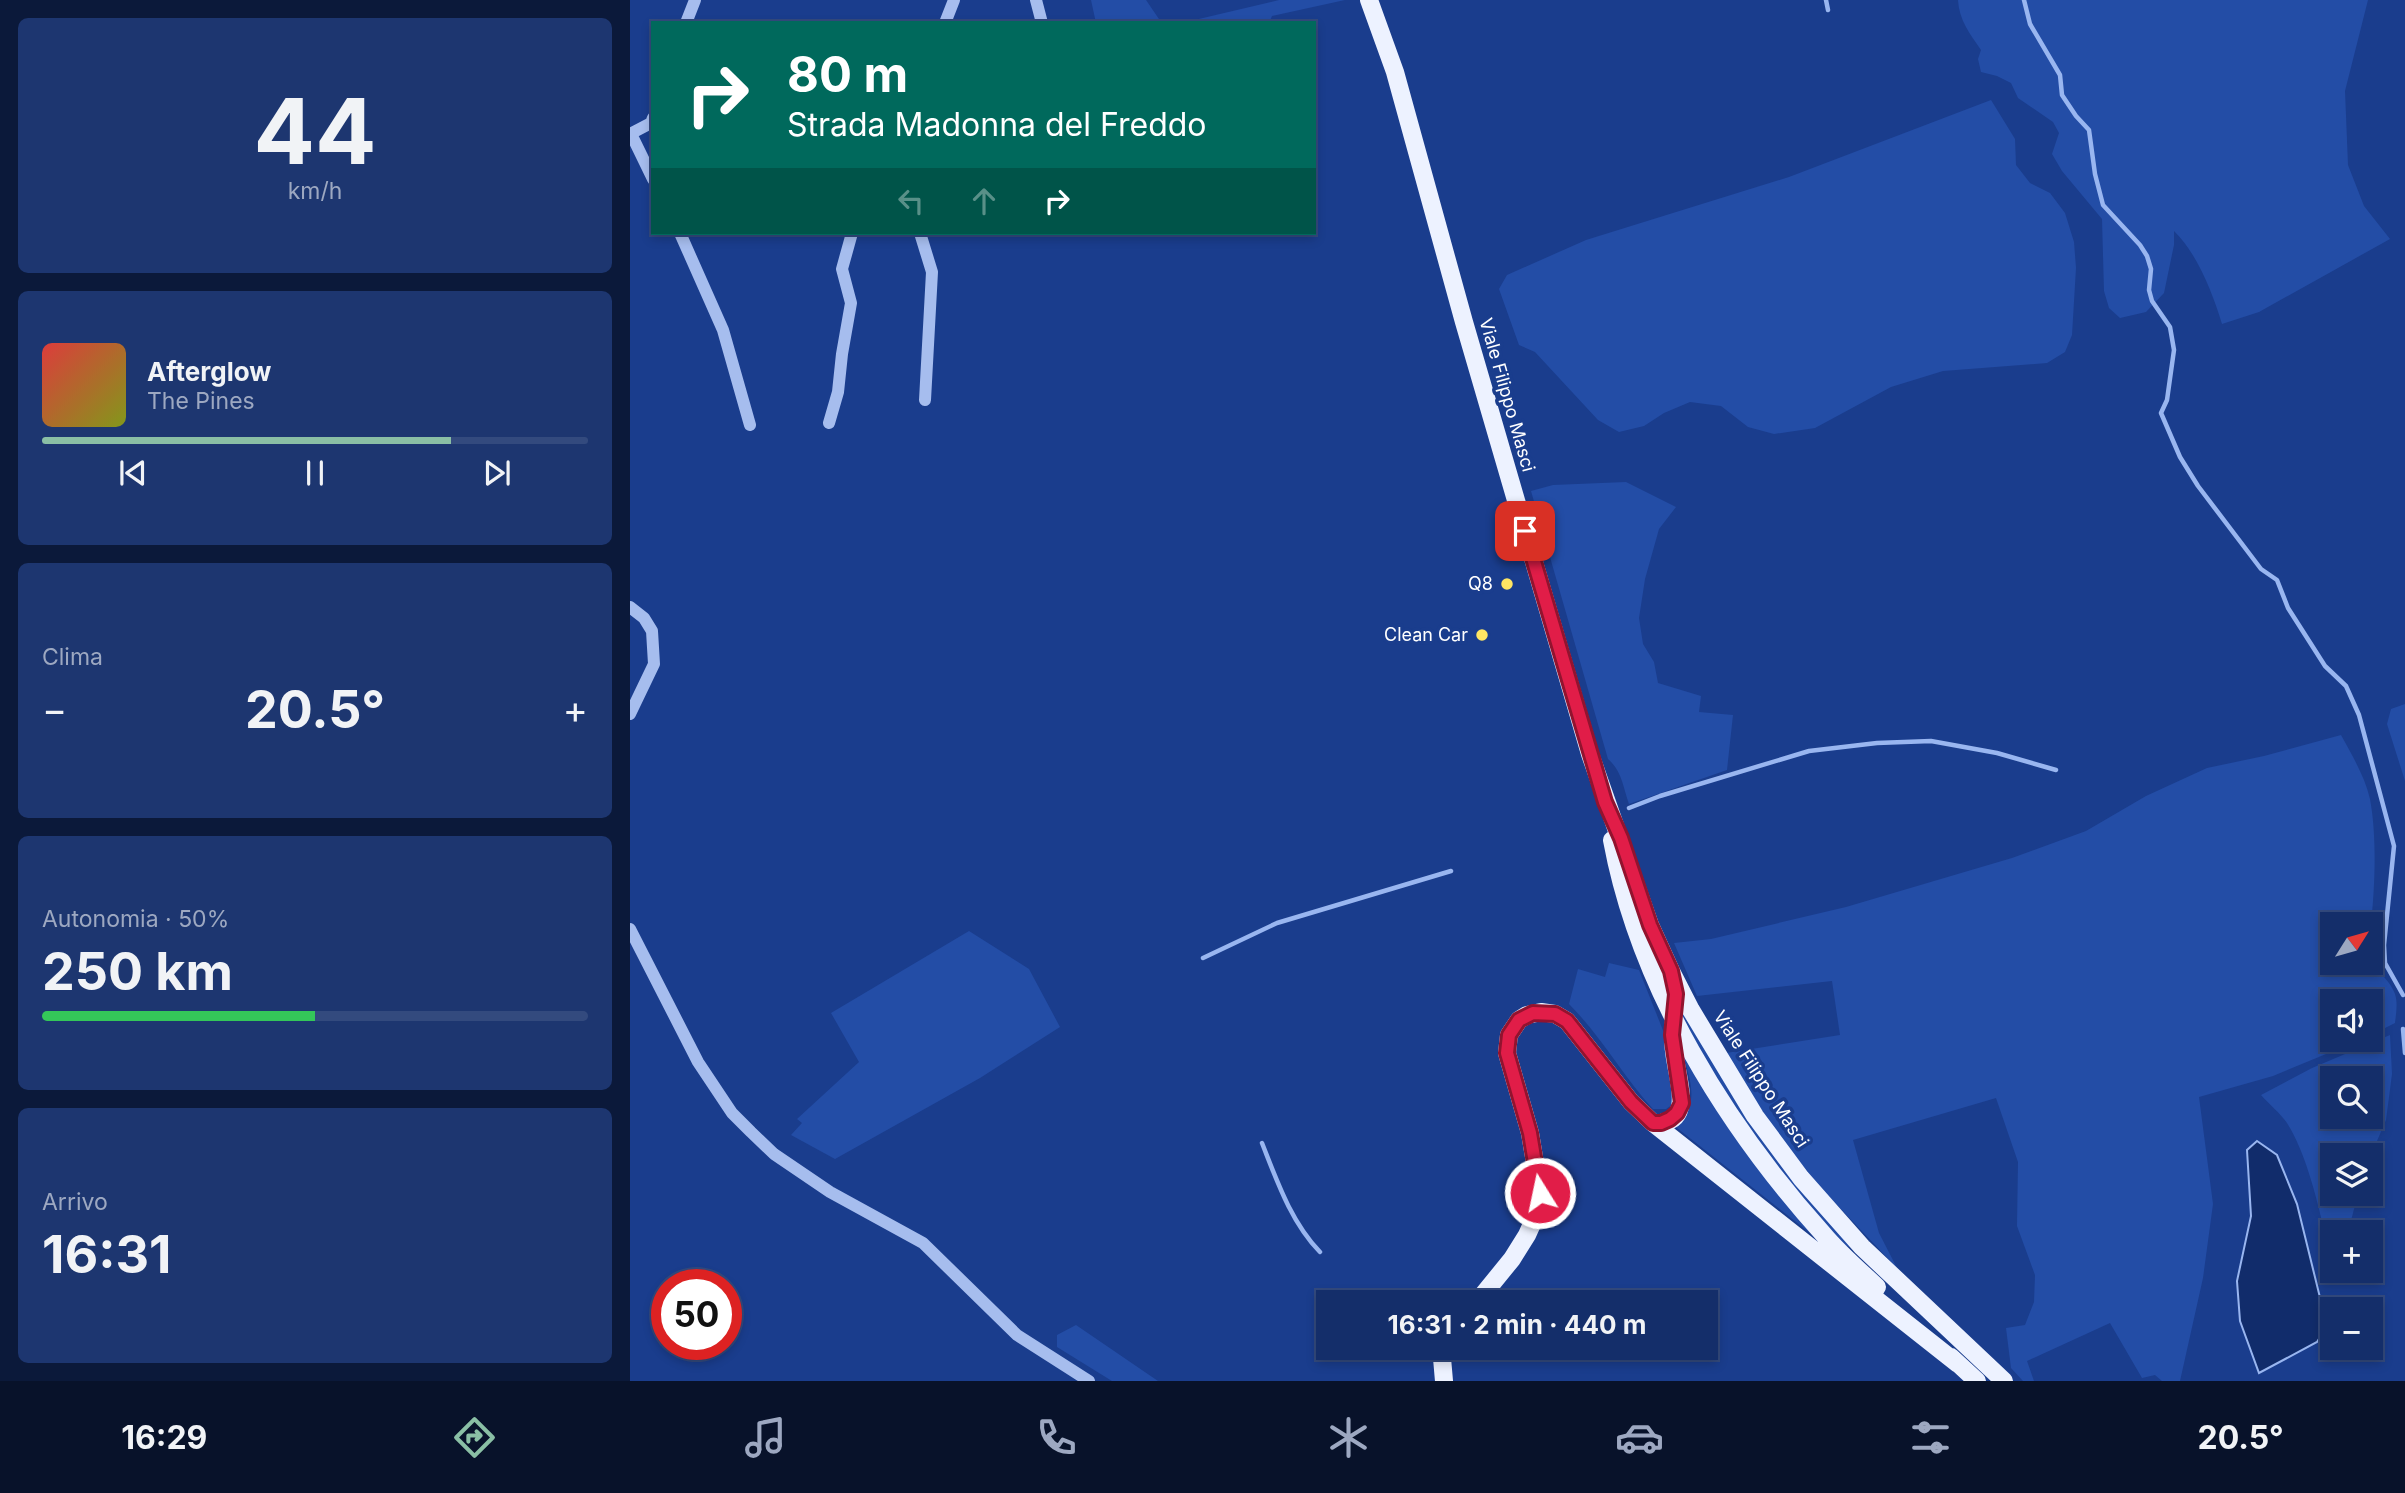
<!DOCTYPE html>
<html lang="it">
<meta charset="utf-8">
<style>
body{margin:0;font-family:Inter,sans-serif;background:#1d3670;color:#f1f3f6;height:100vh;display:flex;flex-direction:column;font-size:26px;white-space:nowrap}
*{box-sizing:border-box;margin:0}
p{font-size:23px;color:#9da8c1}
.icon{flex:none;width:38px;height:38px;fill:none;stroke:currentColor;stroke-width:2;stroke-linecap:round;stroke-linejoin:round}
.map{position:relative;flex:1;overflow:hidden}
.sheet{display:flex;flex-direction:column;gap:18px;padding:18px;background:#0b193a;width:630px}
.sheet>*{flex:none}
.top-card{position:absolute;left:21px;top:21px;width:665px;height:214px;border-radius:0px;box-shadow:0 4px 10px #0003,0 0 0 2px #334a7e;background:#00695c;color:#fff;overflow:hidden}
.needle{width:46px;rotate:53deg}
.controls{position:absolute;left:1690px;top:912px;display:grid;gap:14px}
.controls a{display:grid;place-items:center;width:63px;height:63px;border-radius:0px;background:#142e6a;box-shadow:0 4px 10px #0003,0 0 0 2px #334a7e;font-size:35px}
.speed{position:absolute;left:21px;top:1269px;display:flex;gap:14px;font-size:35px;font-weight:700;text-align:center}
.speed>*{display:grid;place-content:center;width:91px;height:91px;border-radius:50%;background:#142e6a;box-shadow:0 4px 10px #0003,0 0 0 2px #334a7e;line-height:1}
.speed .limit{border:10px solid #d22;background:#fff;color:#111}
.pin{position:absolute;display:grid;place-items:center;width:60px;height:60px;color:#fff;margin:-30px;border-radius:14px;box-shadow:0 4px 10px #0006}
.me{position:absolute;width:77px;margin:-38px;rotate:350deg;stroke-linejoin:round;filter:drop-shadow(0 0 5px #0008)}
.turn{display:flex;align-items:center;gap:24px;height:147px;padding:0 21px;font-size:32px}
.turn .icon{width:91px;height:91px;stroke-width:2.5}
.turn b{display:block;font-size:49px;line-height:60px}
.lanes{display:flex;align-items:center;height:66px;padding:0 21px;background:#0003;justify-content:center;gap:35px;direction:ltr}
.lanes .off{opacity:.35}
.big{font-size:52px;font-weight:700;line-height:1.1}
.sheet .widget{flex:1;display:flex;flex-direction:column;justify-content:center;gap:10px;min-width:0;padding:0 24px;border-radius:10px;background:#1d3670}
.sheet .dial{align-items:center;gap:0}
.dial b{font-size:91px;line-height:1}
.song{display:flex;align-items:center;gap:21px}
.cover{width:84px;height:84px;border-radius:10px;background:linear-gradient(135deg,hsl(0 70% 55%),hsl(70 70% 35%))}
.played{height:7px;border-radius:4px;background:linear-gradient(90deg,#8abfa5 75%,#334a7e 75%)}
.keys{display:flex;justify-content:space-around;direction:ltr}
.heat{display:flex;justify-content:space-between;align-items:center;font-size:38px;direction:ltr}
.charge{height:10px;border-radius:5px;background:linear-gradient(90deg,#34c759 50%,#334a7e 0)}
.trip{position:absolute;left:686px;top:1290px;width:402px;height:70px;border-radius:0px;background:#142e6a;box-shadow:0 4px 10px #0003,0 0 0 2px #334a7e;font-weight:700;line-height:70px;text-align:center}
.tab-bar{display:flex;height:112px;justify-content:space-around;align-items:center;background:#08122a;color:#9da8c1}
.tab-bar .icon{width:49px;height:49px}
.tab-bar .on{color:#8abfa5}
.tab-bar b{font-size:32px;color:#f1f3f6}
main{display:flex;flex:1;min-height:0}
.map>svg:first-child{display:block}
.green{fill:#234da6;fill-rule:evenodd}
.water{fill:#112c6b;stroke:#99b6f0;stroke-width:2}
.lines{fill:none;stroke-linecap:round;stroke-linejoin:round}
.stream{stroke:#99b6f0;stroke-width:4.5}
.minor{stroke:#a6bdee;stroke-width:12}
.major{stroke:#edf2ff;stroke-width:18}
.route-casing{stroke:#92132f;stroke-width:18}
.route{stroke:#e11d48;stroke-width:12}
.poi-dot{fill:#ffe663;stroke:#1a3d8d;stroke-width:2.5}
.labels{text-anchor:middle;stroke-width:7;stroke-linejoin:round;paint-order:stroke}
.street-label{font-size:18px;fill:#fff;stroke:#1a3d8d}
.poi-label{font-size:18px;fill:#fff;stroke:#1a3d8d;text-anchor:end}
</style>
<main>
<section class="sheet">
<div class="widget dial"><b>44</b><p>km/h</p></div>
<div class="widget">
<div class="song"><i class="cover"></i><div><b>Afterglow</b><p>The Pines</p></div></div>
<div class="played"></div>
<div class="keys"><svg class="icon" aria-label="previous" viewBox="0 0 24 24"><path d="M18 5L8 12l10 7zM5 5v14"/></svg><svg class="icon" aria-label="pause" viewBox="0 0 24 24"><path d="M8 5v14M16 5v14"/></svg><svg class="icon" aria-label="next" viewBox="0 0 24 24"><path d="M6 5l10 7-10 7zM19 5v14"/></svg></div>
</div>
<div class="widget"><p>Clima</p>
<div class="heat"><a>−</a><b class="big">20.5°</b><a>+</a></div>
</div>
<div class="widget"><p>Autonomia · 50%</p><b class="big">250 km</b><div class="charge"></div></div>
<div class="widget"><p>Arrivo</p><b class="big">16:31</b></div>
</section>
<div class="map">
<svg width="1775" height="1381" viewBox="0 0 1775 1381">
<rect width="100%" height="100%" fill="#1a3d8d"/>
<path class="green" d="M461 0H516L531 22H556L649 0H715L642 16 639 23H466Z
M1328 0H1738L1715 91 1718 165 1734 206 1760 239 1629 312 1592 324C1583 294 1567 253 1544 231V245L1534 293 1516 312 1490 318 1479 308 1474 291 1472 219 1432 171 1422 154 1429 133 1423 122 1388 98 1381 83 1367 76 1351 72 1348 59 1351 50C1340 34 1329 20 1328 0Z
M1361 100 1385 139 1386 165 1400 183 1420 193 1435 213 1444 242 1446 268 1442 335 1435 352 1417 363 1313 371 1261 387 1185 428 1144 434 1118 427 1091 406 1060 402 1034 413 1014 426 989 432 968 420 905 352 889 345 869 289 877 275 956 240 1159 177Z
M996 482 1046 507 1029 529 1015 579 1009 618 1013 644 1024 662 1028 683 1071 696 1069 712 1103 715 1097 770 999 804C993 787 992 771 978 759L901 491 923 485Z
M1775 704V781L1757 724 1761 709Z
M1711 735C1722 755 1735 777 1740 799 1747 837 1745 886 1741 924H1703V962H1741V955C1744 971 1760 979 1765 994 1768 1003 1766 1014 1765 1023L1741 1035V1001H1703V1040H1730L1643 1076 1569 1097 1583 1204 1573 1278 1550 1381H1532L1525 1375 1512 1378 1480 1323 1397 1361 1404 1381H1393L1381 1368 1376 1328 1395 1325 1404 1302 1405 1275 1387 1226 1388 1162 1366 1098 1223 1140 1249 1233 1267 1268 1187 1184 1140 1123 1096 1053 1210 1035 1202 981 1067 996 1044 943 1081 939 1216 907 1382 858 1456 831 1516 796 1577 768 1634 756Z
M339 931 399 969 430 1027 350 1078 205 1159 161 1135 172 1123 167 1119 229 1062 201 1013Z
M979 963 1009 970 1038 1043 1046 1102 1036 1109H1023C993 1076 971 1036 939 1004L948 969 975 977Z
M1053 1002 1233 1251 1209 1244 1174 1203 1107 1114 1052 1021Z
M1760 1035 1762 1074 1756 1120 1741 1155H1703V1194H1728L1718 1232H1703V1267C1694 1255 1696 1239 1693 1225 1685 1192 1675 1152 1657 1123 1650 1113 1639 1104 1631 1095L1682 1068ZM1703 1078H1741V1116H1703Z
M1051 1049 1074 1089 1099 1128 1182 1230 1180 1233 1042 1124C1048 1119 1056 1114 1059 1107 1066 1091 1056 1065 1051 1049Z
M446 1325 528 1381H482L427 1347V1335Z"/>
<path class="water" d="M1627 1141 1647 1155 1667 1204 1697 1326 1687 1342 1629 1373 1610 1321 1607 1281 1621 1216 1617 1150Z"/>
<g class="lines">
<path class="stream" d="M1196 0 1198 10
M1394 0 1400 24 1430 75 1432 95 1446 116 1459 130 1465 174 1473 205 1510 245 1517 256 1521 269 1519 290 1522 301 1540 327 1544 350 1537 400 1531 413 1550 457 1568 486 1631 569 1647 580 1658 608 1695 666 1716 686 1729 715 1764 846 1754 945 1755 963 1773 995
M999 808 1030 796 1179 751 1247 743 1301 741 1367 753 1426 770
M573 958 647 923 821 871
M1773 1029 1775 1053
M632 1143C647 1181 661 1222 690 1252"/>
<path class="minor" d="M406 0 412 23
M56 23 65 0
M315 23 324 0
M0 134 21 123 23 118
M1 134 23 179
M50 233 93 330 120 425
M290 233 302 272 295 400
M199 423 208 392 212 354 221 303 212 269 222 233
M0 607 14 618 22 631 24 664 0 714
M0 929 68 1062 102 1113 121 1132 144 1154 200 1192 293 1243 387 1335 459 1381"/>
<path class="major" d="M739 0 765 72 834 322 960 754 1020 925 1041 971 1061 1010 1125 1116 1171 1178 1232 1247 1374 1381
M982 840C1009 986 1095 1125 1194 1235 1210 1254 1229 1270 1247 1287
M1023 1123C1062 1125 1050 1088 1046 1064 1043 1049 1042 1035 1044 1020
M847 1302 882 1259 897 1235 906 1215 910 1193 900 1133 877 1053 879 1035 889 1020 897 1015 911 1012 925 1014 937 1021 1001 1102 1023 1123 1328 1364
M1321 1357 1347 1381
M814 1381 812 1358 816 1348"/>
</g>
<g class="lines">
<defs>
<path id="route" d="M895 531 975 802 991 838 1020 925 1041 971 1046 994 1042 1035 1052 1103 1047 1113 1040 1119 1031 1123H1023L1001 1102 937 1021 925 1014 903 1013 889 1020 879 1035 877 1053 900 1133 910 1193"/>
</defs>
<use href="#route" class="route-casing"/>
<use href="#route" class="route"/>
</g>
<g class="poi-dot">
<circle cx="877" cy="584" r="7"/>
<circle cx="852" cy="635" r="7"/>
</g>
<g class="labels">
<g class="street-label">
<text transform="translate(877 395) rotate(74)" y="6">Viale Filippo Masci</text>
<text transform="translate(1131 1079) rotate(57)" y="6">Viale Filippo Masci</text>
</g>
<g class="poi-label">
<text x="863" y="590">Q8</text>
<text x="838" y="641">Clean Car</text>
</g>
</g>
</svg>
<div class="controls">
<a><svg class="needle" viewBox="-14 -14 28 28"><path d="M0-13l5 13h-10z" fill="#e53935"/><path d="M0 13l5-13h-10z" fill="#9da8c1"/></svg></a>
<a><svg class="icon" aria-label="sound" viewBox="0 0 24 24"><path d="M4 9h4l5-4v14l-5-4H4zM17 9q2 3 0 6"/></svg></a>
<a><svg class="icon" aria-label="search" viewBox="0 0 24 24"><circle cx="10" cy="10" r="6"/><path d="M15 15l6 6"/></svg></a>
<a><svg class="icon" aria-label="layers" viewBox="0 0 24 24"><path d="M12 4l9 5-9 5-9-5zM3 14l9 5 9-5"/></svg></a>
<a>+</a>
<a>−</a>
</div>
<div class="speed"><div class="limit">50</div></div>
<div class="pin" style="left:895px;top:531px;background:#d93025"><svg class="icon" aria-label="arrive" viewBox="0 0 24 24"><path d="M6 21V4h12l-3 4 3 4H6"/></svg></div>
<svg class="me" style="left:910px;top:1193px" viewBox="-20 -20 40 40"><circle r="17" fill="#e11d48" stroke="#fff" stroke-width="3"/><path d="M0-11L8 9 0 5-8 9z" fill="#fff"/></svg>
<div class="trip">16:31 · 2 min · 440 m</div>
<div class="top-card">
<div class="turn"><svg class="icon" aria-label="right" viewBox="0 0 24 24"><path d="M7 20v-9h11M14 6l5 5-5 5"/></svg><div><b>80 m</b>Strada Madonna del Freddo</div></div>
<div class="lanes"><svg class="icon off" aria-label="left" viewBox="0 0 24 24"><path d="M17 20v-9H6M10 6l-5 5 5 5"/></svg><svg class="icon off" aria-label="ahead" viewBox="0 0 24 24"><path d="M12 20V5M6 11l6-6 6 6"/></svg><svg class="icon" aria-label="right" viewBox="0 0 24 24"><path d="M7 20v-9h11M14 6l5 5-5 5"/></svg></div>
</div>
</div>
</main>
<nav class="tab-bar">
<b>16:29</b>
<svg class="icon on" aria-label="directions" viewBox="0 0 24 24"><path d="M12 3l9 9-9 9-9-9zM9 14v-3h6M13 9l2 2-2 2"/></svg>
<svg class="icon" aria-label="music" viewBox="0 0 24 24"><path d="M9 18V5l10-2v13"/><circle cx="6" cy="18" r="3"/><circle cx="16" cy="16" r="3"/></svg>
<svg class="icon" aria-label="phone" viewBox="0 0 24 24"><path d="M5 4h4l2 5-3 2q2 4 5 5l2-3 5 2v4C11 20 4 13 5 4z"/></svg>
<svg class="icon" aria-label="climate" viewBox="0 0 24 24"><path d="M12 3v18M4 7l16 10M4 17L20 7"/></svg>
<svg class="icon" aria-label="car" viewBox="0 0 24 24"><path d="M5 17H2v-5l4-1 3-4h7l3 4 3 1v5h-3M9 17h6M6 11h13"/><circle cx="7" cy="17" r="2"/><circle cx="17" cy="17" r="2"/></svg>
<svg class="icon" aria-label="filters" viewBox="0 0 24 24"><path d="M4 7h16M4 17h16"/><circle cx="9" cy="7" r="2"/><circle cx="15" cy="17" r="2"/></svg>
<b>20.5°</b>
</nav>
